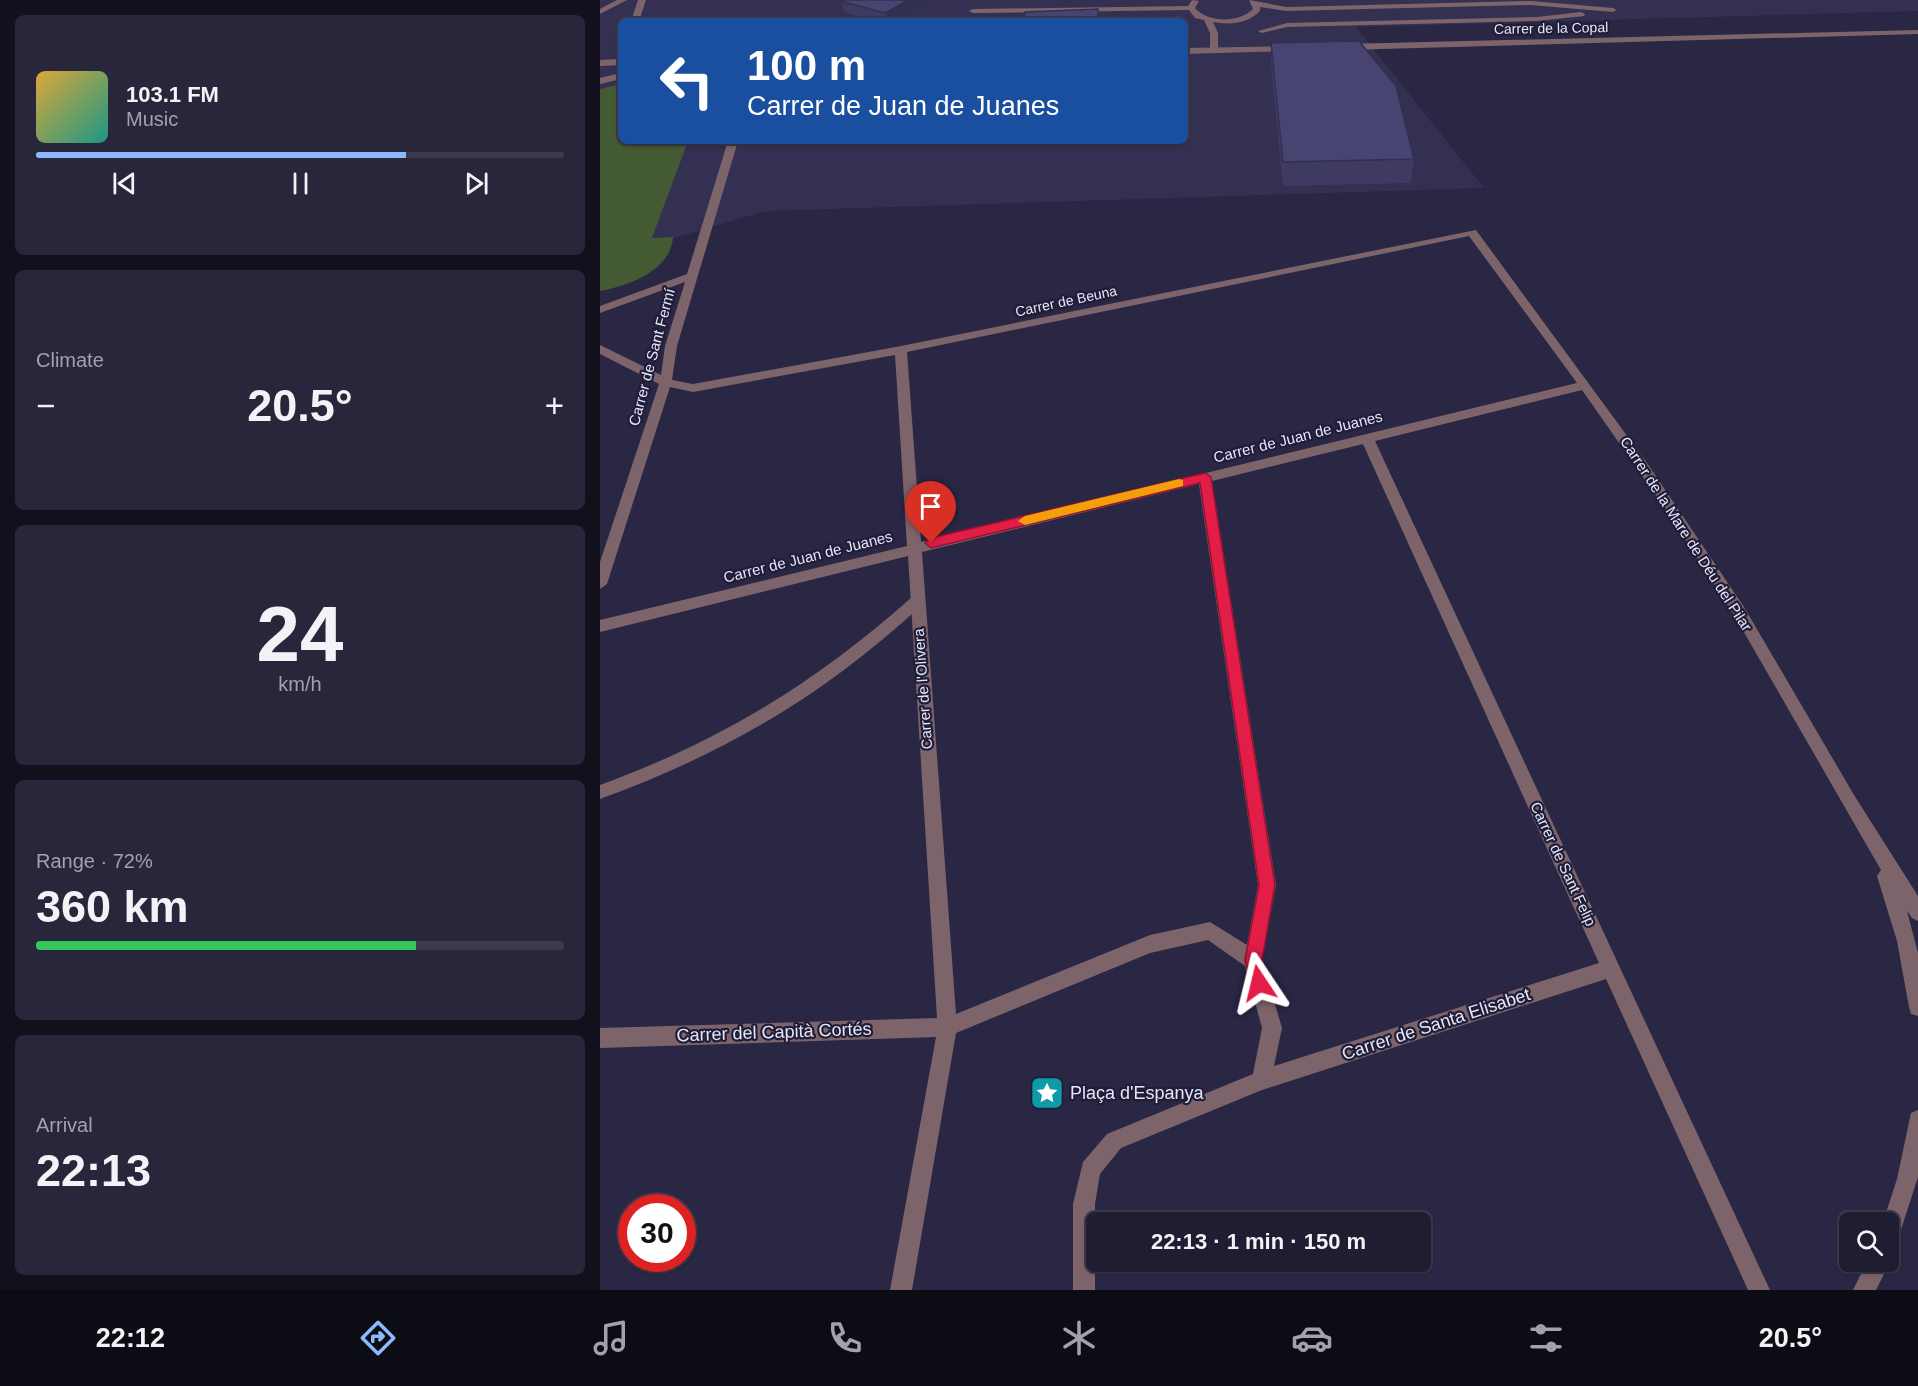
<!DOCTYPE html>
<meta charset="utf-8">
<style>
body{margin:0;font-family:Arial,sans-serif;background:#27263a;color:#f1f3f6;height:100vh;display:flex;flex-direction:column;font-size:22px;white-space:nowrap}
*{box-sizing:border-box;margin:0}
p{font-size:20px;color:#a1a2ac}
.icon{flex:none;width:33px;height:33px;fill:none;stroke:currentColor;stroke-width:2;stroke-linecap:round;stroke-linejoin:round}
.map{position:relative;flex:1;overflow:hidden}
.drawer{display:flex;flex-direction:column;gap:15px;padding:15px;background:#11101c;width:600px}
.drawer>*{flex:none}
.hud{position:absolute;left:18px;top:18px;width:570px;height:126px;border-radius:9px;box-shadow:0 2px 4px #0004,0 0 0 2px #3c3b4d;background:#1a4fa0;color:#fff;overflow:hidden}
.fabs{position:absolute;left:1239px;top:1212px;display:grid;gap:12px}
.fabs a{display:grid;place-items:center;width:60px;height:60px;border-radius:9px;background:#1f1d32;box-shadow:0 2px 4px #0004,0 0 0 2px #3c3b4d;font-size:30px}
.speed{position:absolute;left:18px;top:1194px;display:flex;gap:12px;font-size:30px;font-weight:700;text-align:center}
.speed>*{display:grid;place-content:center;width:78px;height:78px;border-radius:50%;background:#1f1d32;box-shadow:0 2px 4px #0004,0 0 0 2px #3c3b4d;line-height:1}
.speed .limit{border:9px solid #d22;background:#fff;color:#111}
.pin{position:absolute;display:grid;place-items:center;width:51px;height:51px;color:#fff;margin:-62px -26px;border-radius:50% 50% 50% 0;rotate:-45deg;box-shadow:0 0 6px #0007}
.pin .icon{rotate:45deg}
.me{position:absolute;width:66px;margin:-33px;rotate:350deg;stroke-linejoin:round;filter:drop-shadow(0 0 4px #0008)}
.turn{display:flex;align-items:center;gap:21px;height:126px;padding:0 30px;font-size:27px}
.turn .icon{width:78px;height:78px;stroke-width:2.5}
.turn b{display:block;font-size:42px;line-height:51px}
.big{font-size:45px;font-weight:700;line-height:1.1}
.drawer .card{flex:1;display:flex;flex-direction:column;justify-content:center;gap:9px;min-width:0;padding:0 21px;border-radius:9px;background:#27263a}
.drawer .dial{align-items:center;gap:0}
.dial b{font-size:78px;line-height:1}
.song{display:flex;align-items:center;gap:18px}
.cover{width:72px;height:72px;border-radius:9px;background:linear-gradient(135deg,hsl(40 70% 55%),hsl(170 70% 35%))}
.played{height:6px;border-radius:3px;background:linear-gradient(90deg,#8cb9fc 70%,#3c3b4d 70%)}
.keys{display:flex;justify-content:space-around;direction:ltr}
.heat{display:flex;justify-content:space-between;align-items:center;font-size:33px;direction:ltr}
.charge{height:9px;border-radius:4px;background:linear-gradient(90deg,#34c759 72%,#3c3b4d 0)}
.trip{position:absolute;left:486px;top:1212px;width:345px;height:60px;border-radius:9px;background:#1f1d32;box-shadow:0 2px 4px #0004,0 0 0 2px #3c3b4d;font-weight:700;line-height:60px;text-align:center}
.tabs{display:flex;height:96px;justify-content:space-around;align-items:center;background:#0c0c14;color:#a1a2ac}
.tabs .icon{width:42px;height:42px}
.tabs .selected{color:#8cb9fc}
.tabs b{font-size:27px;color:#f1f3f6}
main{display:flex;flex:1;min-height:0}
.map>svg:first-child{display:block}
.built{fill:#333051;fill-rule:evenodd}
.green{fill:#435a33}
.lines{fill:none;stroke-linecap:round;stroke-linejoin:round}
.service{fill:#7d646b;fill-rule:evenodd}
.pedestrian{fill:#7d646b;fill-rule:evenodd}
.minor{fill:#7d646b;fill-rule:evenodd}
.tertiary{fill:#7d646b;fill-rule:evenodd}
.wall{fill:#3e3a62}
.shaded-wall{fill:#323050}
.building{fill:#484472;stroke:#323050;stroke-width:1.5}
.route{fill:#e11d48;stroke:#92132f;stroke-width:1.5}
.slow{fill:#f59e0b}
.labels{text-anchor:middle;stroke-width:4.5;stroke-linejoin:round;paint-order:stroke}
.far-street-label{font-size:14px;fill:#e6e6f8;stroke:#1f1d38}
.street-label{font-size:15px;fill:#e6e6f8;stroke:#1f1d38}
.near-street-label{font-size:18px;fill:#e6e6f8;stroke:#1f1d38}
.near-poi-label{font-size:18px;fill:#e6e6f8;stroke:#1f1d38;text-anchor:start}
</style>
<main>
<section class="drawer">
<div class="card">
<div class="song"><i class="cover"></i><div><b>103.1 FM</b><p>Music</p></div></div>
<div class="played"></div>
<div class="keys"><svg class="icon" aria-label="previous" viewBox="0 0 24 24"><path d="M18 5L8 12l10 7zM5 5v14"/></svg><svg class="icon" aria-label="pause" viewBox="0 0 24 24"><path d="M8 5v14M16 5v14"/></svg><svg class="icon" aria-label="next" viewBox="0 0 24 24"><path d="M6 5l10 7-10 7zM19 5v14"/></svg></div>
</div>
<div class="card"><p>Climate</p>
<div class="heat"><a>−</a><b class="big">20.5°</b><a>+</a></div>
</div>
<div class="card dial"><b>24</b><p>km/h</p></div>
<div class="card"><p>Range · 72%</p><b class="big">360 km</b><div class="charge"></div></div>
<div class="card"><p>Arrival</p><b class="big">22:13</b></div>
</section>
<div class="map">
<svg width="1318" height="1290" viewBox="0 0 1318 1290">
<rect width="100%" height="100%" fill="#292743"/>
<path class="built" d="M0 0H1318V11L756 27 884 188 166 211 0 260ZM21 21H585V141H21Z"/>
<path class="green" d="M21 84V141H88L52 238 73 237C71 271 28 286 0 291V89Z"/>
<g class="lines">
<path class="service" d="M592 0 599 1 595 8C608 23 639 23 653 9L649 0 686 7 931 1 1013 8 1017 10 1013 12 931 5 686 11 660 7V11C647 24 630 25 613 22L618 33V50L614 53 610 50V33L604 20 595 18 589 10 373 13 369 11 373 9 588 6Z
M981 12 985 14 984 16 937 21 687 27 662 33 658 31 687 23 937 17Z"/>
<path class="pedestrian" d="M317 595 324 601 322 605C223 696 126 753 0 799V785C120 741 217 682 312 597Z"/>
<path class="minor" d="M38 0H46L39 21H31Z
M1318 30V34L745 50 741 47 745 44Z
M694 46 695 48 691 51 585 54V48Z
M21 59V65L0 66V60Z
M21 73V79L0 84V78Z
M128 141H138L77 346 72 380 93 384 301 346 876 230 1047 463 1144 607 1254 795 1318 896V921L1312 918 1307 911 1318 953V1016L1311 1014 1309 1007 1297 941 1277 876 1281 870 1134 615 1071 517 982 390 775 441 1170 1290H1148L1006 979 662 1090 521 1148 500 1174 495 1204V1290H473V1204L483 1162 507 1134 653 1074 662 1028 645 966 608 940 550 953 356 1033 312 1290H290L336 1037 0 1048V1028L337 1018 308 556 0 632V620L307 546 295 355 93 392 70 387 7 584 0 589V562L59 384 0 354V345L61 375 65 346 85 282 0 313V306L87 274ZM869 236 977 383 321 542 307 352ZM763 444 999 963 674 1066 682 1028 662 960 676 885 612 481ZM599 484 658 885 647 945 610 922 550 935 356 1014 322 552Z
M1318 1110V1177L1296 1245 1288 1248V1222H1283L1297 1179 1311 1113Z
M1288 1259 1290 1262 1276 1290H1253L1267 1262H1288Z"/>
<path class="tertiary" d="M17 0H27L0 14V9Z"/>
</g>
<path class="wall" d="M241 1 327 3 294 21H275L244 12Z
M671 43 814 159 811 183 683 186 671 65Z"/>
<path class="shaded-wall" d="M308 0H326L327 3 294 21H287L285 13Z"/>
<path class="building" d="M242 0H308L285 13 241 1Z
M498 9V21H424L425 12Z
M759 41 796 86 814 159 683 162 671 43Z"/>
<path class="route" d="M605 473 611 477 675 885 662 960 668 983 665 989 659 991 653 989 645 960 659 885 600 483 331 548 325 543 331 538Z"/>
<path class="slow" d="M579 479 583 480V486L425 525 418 521 425 516Z"/>
<defs>
<symbol id="sight-square" viewBox="-11 -11 22 22"><rect x="-9" y="-9" width="18" height="18" rx="4" fill="#0f9aa8" stroke="#1f1d38"/><path d="M0-6L1.8-2.2L6-1.7L2.9 1.2L3.7 5.4L0 3.3L-3.7 5.4L-2.9 1.2L-6-1.7L-1.8-2.2Z" fill="#fff"/></symbol>
</defs>
<g fill-rule="evenodd">
<use href="#sight-square" x="428" y="1074" width="38" height="38"/>
</g>
<g class="labels">
<g class="far-street-label">
<text transform="translate(951 28) rotate(-1)" y="5">Carrer de la Copal</text>
<text transform="translate(466 301) rotate(-12)" y="5">Carrer de Beuna</text>
</g>
<g class="street-label">
<text transform="translate(52 357) rotate(-75)" y="5">Carrer de Sant Fermí</text>
<text transform="translate(698 437) rotate(-14)" y="5">Carrer de Juan de Juanes</text>
<text transform="translate(1086 534) rotate(57)" y="5">Carrer de la Mare de Déu del Pilar</text>
<text transform="translate(208 557) rotate(-14)" y="5">Carrer de Juan de Juanes</text>
<text transform="translate(323 689) rotate(-94)" y="5">Carrer de l'Olivera</text>
<text transform="translate(963 864) rotate(65)" y="5">Carrer de Sant Felip</text>
</g>
<g class="near-street-label">
<text transform="translate(836 1024) rotate(-18)" y="6">Carrer de Santa Elisabet</text>
<text transform="translate(174 1032) rotate(-2)" y="6">Carrer del Capità Cortés</text>
</g>
<g class="near-poi-label">
<text x="470" y="1099">Plaça d'Espanya</text>
</g>
</g>
</svg>
<div class="fabs">
<a><svg class="icon" aria-label="search" viewBox="0 0 24 24"><circle cx="10" cy="10" r="6"/><path d="M15 15l6 6"/></svg></a>
</div>
<div class="speed"><div class="limit">30</div></div>
<div class="pin" style="left:331px;top:543px;background:#d93025"><svg class="icon" aria-label="arrive" viewBox="0 0 24 24"><path d="M6 21V4h12l-3 4 3 4H6"/></svg></div>
<svg class="me" style="left:659px;top:983px" viewBox="-20 -20 40 40"><path d="M0-17L14 15 0 8-14 15z" fill="#e11d48" stroke="#fff" stroke-width="4"/></svg>
<div class="trip">22:13 · 1 min · 150 m</div>
<div class="hud">
<div class="turn"><svg class="icon" aria-label="left" viewBox="0 0 24 24"><path d="M17 20v-9H6M10 6l-5 5 5 5"/></svg><div><b>100 m</b>Carrer de Juan de Juanes</div></div>
</div>
</div>
</main>
<nav class="tabs">
<b>22:12</b>
<svg class="icon selected" aria-label="directions" viewBox="0 0 24 24"><path d="M12 3l9 9-9 9-9-9zM9 14v-3h6M13 9l2 2-2 2"/></svg>
<svg class="icon" aria-label="music" viewBox="0 0 24 24"><path d="M9 18V5l10-2v13"/><circle cx="6" cy="18" r="3"/><circle cx="16" cy="16" r="3"/></svg>
<svg class="icon" aria-label="phone" viewBox="0 0 24 24"><path d="M5 4h4l2 5-3 2q2 4 5 5l2-3 5 2v4C11 20 4 13 5 4z"/></svg>
<svg class="icon" aria-label="climate" viewBox="0 0 24 24"><path d="M12 3v18M4 7l16 10M4 17L20 7"/></svg>
<svg class="icon" aria-label="car" viewBox="0 0 24 24"><path d="M5 17H2v-5l4-1 3-4h7l3 4 3 1v5h-3M9 17h6M6 11h13"/><circle cx="7" cy="17" r="2"/><circle cx="17" cy="17" r="2"/></svg>
<svg class="icon" aria-label="filters" viewBox="0 0 24 24"><path d="M4 7h16M4 17h16"/><circle cx="9" cy="7" r="2"/><circle cx="15" cy="17" r="2"/></svg>
<b>20.5°</b>
</nav>
